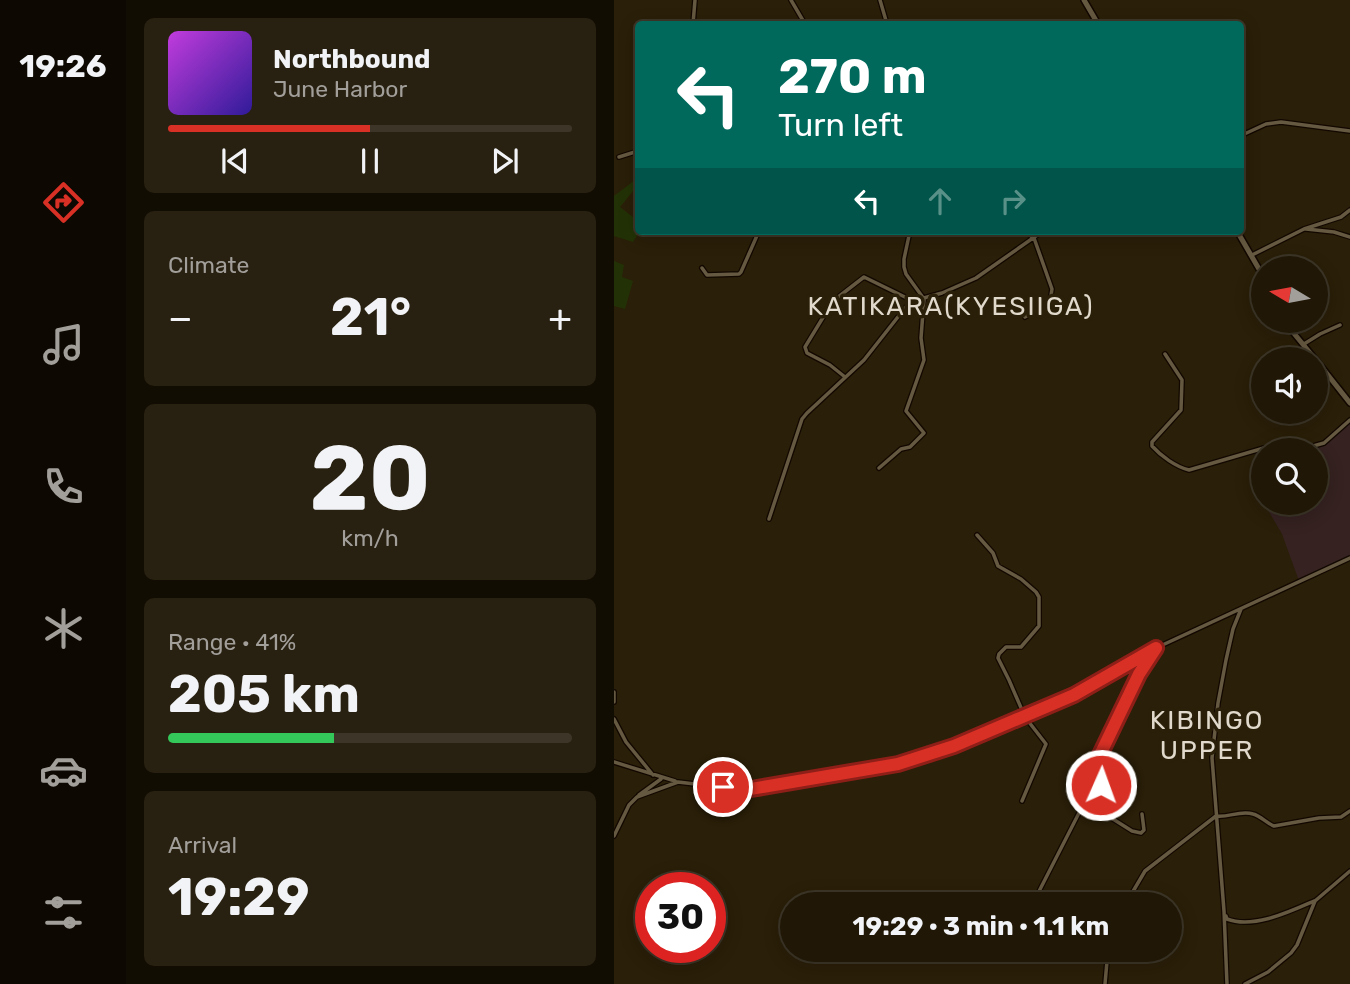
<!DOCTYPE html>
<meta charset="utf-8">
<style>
body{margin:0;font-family:Rubik,sans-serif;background:#282010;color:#f1f3f6;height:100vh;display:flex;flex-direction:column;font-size:26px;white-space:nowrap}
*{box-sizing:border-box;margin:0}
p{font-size:23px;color:#a29f9b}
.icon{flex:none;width:38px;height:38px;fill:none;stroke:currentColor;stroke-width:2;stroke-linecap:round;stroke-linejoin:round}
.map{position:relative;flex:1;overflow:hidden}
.drawer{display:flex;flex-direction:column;gap:18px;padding:18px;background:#120d03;width:488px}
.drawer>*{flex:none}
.top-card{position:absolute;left:21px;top:21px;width:609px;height:214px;border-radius:7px;box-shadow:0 4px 18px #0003,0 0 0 2px #3d3628;background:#00695c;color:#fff;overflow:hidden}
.needle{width:46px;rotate:280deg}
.buttons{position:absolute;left:637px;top:256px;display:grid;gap:14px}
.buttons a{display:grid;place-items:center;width:77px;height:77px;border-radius:50%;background:#201706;box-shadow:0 4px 18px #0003,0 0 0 2px #3d3628;font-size:35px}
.speed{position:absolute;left:21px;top:872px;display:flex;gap:14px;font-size:35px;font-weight:700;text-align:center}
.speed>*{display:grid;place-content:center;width:91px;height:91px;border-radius:50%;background:#201706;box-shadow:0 4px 18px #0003,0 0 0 2px #3d3628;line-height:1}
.speed .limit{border:10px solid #d22;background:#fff;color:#111}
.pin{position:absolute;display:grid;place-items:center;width:60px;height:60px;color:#fff;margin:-30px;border:4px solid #fff;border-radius:50%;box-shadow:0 2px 7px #0007}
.me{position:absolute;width:77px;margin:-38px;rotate:2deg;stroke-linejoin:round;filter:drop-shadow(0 0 5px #0008)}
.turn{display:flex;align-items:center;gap:24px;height:147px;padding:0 28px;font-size:32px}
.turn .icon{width:91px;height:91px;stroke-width:2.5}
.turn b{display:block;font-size:49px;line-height:60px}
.lanes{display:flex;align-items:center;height:66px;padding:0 28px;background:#0003;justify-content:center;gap:35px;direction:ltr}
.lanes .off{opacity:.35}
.big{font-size:52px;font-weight:700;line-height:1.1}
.drawer .widget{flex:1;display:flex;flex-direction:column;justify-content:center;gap:10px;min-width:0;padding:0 24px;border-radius:10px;background:#282010}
.drawer .dial{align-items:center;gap:0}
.dial b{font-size:91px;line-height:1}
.song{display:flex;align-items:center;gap:21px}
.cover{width:84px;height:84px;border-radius:10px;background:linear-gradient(135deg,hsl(290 70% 55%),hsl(250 70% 35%))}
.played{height:7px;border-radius:4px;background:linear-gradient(90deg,#d93025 50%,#3d3628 50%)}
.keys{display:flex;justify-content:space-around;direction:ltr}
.heat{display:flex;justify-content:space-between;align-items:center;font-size:38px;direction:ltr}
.charge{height:10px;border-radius:5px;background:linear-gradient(90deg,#34c759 41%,#3d3628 0)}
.trip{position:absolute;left:166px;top:892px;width:402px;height:70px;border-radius:35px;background:#201706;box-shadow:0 4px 18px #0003,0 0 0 2px #3d3628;font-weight:700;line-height:70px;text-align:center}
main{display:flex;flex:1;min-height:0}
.dock{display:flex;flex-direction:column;width:126px;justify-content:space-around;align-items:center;background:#0d0902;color:#a29f9b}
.dock .icon{width:49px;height:49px}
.dock .current{color:#d93025}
.dock b{font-size:32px;color:#f1f3f6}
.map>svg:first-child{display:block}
.education{fill:#352221}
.green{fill:#233206}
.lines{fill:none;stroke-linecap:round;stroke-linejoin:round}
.minor-casing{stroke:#120800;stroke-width:6}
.secondary-casing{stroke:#120800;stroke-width:8}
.minor{stroke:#665941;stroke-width:3.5}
.secondary{stroke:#665941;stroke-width:5}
.route-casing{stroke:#8d1f18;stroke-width:18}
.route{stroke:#d93025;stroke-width:12}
.labels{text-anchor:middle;stroke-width:7;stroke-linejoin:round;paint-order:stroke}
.quarter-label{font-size:26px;letter-spacing:2px;fill:#e1dacc;stroke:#2a1f08}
</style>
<main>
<nav class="dock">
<b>19:26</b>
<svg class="icon current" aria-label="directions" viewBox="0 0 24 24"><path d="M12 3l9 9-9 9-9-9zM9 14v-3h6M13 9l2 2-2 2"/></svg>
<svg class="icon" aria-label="music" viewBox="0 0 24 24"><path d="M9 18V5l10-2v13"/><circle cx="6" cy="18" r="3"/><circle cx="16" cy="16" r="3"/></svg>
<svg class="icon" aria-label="phone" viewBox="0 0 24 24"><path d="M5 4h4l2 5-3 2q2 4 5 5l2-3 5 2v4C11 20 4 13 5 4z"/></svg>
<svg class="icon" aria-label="climate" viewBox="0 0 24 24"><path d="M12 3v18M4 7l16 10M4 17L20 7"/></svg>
<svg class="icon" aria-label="car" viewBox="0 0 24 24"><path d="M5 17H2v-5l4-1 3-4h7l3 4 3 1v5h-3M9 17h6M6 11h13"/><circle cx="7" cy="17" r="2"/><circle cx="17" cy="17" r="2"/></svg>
<svg class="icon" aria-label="filters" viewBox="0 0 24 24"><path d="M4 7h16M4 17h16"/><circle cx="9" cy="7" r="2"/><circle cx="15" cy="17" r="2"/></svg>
</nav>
<section class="drawer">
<div class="widget">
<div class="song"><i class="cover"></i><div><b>Northbound</b><p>June Harbor</p></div></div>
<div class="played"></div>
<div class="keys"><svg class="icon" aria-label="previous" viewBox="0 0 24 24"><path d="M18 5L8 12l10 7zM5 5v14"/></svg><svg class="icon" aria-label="pause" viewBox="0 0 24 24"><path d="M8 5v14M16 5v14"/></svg><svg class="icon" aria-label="next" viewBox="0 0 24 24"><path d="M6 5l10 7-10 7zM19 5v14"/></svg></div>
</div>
<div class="widget"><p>Climate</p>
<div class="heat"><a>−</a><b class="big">21°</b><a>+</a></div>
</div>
<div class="widget dial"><b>20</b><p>km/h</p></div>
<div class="widget"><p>Range · 41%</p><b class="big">205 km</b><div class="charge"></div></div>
<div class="widget"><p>Arrival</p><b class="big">19:29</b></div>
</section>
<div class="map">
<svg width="736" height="984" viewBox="0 0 736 984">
<rect width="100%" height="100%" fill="#2a1f08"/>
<path class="education" d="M736 420V557L685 581 668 534 648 500 642 461 648 449 649 450V502H702V450H686L706 444 720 430Z"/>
<path class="green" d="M21 180 24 182V185L6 207 24 221 26 231 19 242 0 236V196Z
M0 261 10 265 8 277 19 281 11 309 0 306Z"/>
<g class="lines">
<defs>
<path id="minor" d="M177 0 191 24
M266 0 273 24
M79 24 81 0
M626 136 652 124 667 122 736 131
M5 157 24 151
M692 229 720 232 736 237
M410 231 420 238 438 289 436 302 411 317
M638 255 690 229 727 217 736 210
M88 268 93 275 125 274 127 272 145 231
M690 344 706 334 726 325
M551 354 568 380 567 410 538 442V446C547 456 562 467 575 470L650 448 663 450
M231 377 216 365 193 353 191 347 219 301 250 277 299 301
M685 450 710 443 736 420
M265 468 287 449 296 447 310 433 292 411 310 360 307 338 310 299 292 274 290 267V259L296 231
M155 519 188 419 193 413 250 360 291 308 299 301 328 293 362 278 429 231
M363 535 379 553 384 566 407 579 422 592 425 597V626L407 647H392L385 654 384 658 395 680 411 717 432 744 408 801
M0 692V702
M0 719 12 742 39 775
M484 761 491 814 518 831 527 833 530 830 528 814
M0 762 61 781
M25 795 47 779
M0 836 15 805 23 797 64 782 131 790 284 763 340 746 460 695 542 648 736 558
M418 905 465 813 474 781 519 684 541 649
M511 905 531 871 602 816C614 818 626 810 639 814 647 816 652 823 660 826L705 818 727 817 736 811
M612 916 613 919C639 929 675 912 700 901
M491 984 494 950
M613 984 610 911 598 758 604 703 612 660 619 629 627 609
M631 984 654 972 677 953 683 945 701 901 736 871"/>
<path id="secondary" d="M470 0 484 24
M623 231 649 276
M673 320 678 331 701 359
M702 360 736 403"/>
</defs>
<use href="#minor" class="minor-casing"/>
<use href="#secondary" class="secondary-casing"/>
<use href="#minor" class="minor"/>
<use href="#secondary" class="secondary"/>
</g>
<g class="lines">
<defs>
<path id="route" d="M109 787 131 790 284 764 340 746 460 695 542 648 525 674 484 759 487 785"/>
</defs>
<use href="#route" class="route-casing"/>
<use href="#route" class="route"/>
</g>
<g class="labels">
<g class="quarter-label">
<text x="337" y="315">KATIKARA(KYESIIGA)</text>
<text x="593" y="729">KIBINGO<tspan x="593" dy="30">UPPER</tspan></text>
</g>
</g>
</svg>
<div class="buttons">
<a><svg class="needle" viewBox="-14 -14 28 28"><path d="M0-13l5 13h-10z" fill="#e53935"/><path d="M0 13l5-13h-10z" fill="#a29f9b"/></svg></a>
<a><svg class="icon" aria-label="sound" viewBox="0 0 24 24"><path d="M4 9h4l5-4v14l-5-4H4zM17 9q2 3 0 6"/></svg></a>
<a><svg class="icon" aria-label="search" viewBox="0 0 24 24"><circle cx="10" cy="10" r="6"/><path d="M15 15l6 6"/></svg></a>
</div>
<div class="speed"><div class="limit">30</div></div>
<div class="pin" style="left:109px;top:787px;background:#d93025"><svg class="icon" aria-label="arrive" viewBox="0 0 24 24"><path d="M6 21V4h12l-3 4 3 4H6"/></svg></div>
<svg class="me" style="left:487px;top:785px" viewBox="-20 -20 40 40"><circle r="17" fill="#d93025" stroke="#fff" stroke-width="3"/><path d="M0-11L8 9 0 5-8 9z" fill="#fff"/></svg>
<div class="trip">19:29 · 3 min · 1.1 km</div>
<div class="top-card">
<div class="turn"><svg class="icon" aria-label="left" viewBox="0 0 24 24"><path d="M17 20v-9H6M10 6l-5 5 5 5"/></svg><div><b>270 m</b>Turn left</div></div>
<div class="lanes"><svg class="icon" aria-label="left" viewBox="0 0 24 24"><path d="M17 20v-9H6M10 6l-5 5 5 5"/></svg><svg class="icon off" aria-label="ahead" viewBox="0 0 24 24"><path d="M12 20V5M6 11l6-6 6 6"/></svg><svg class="icon off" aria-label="right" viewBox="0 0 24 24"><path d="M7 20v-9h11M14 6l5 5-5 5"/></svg></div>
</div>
</div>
</main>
